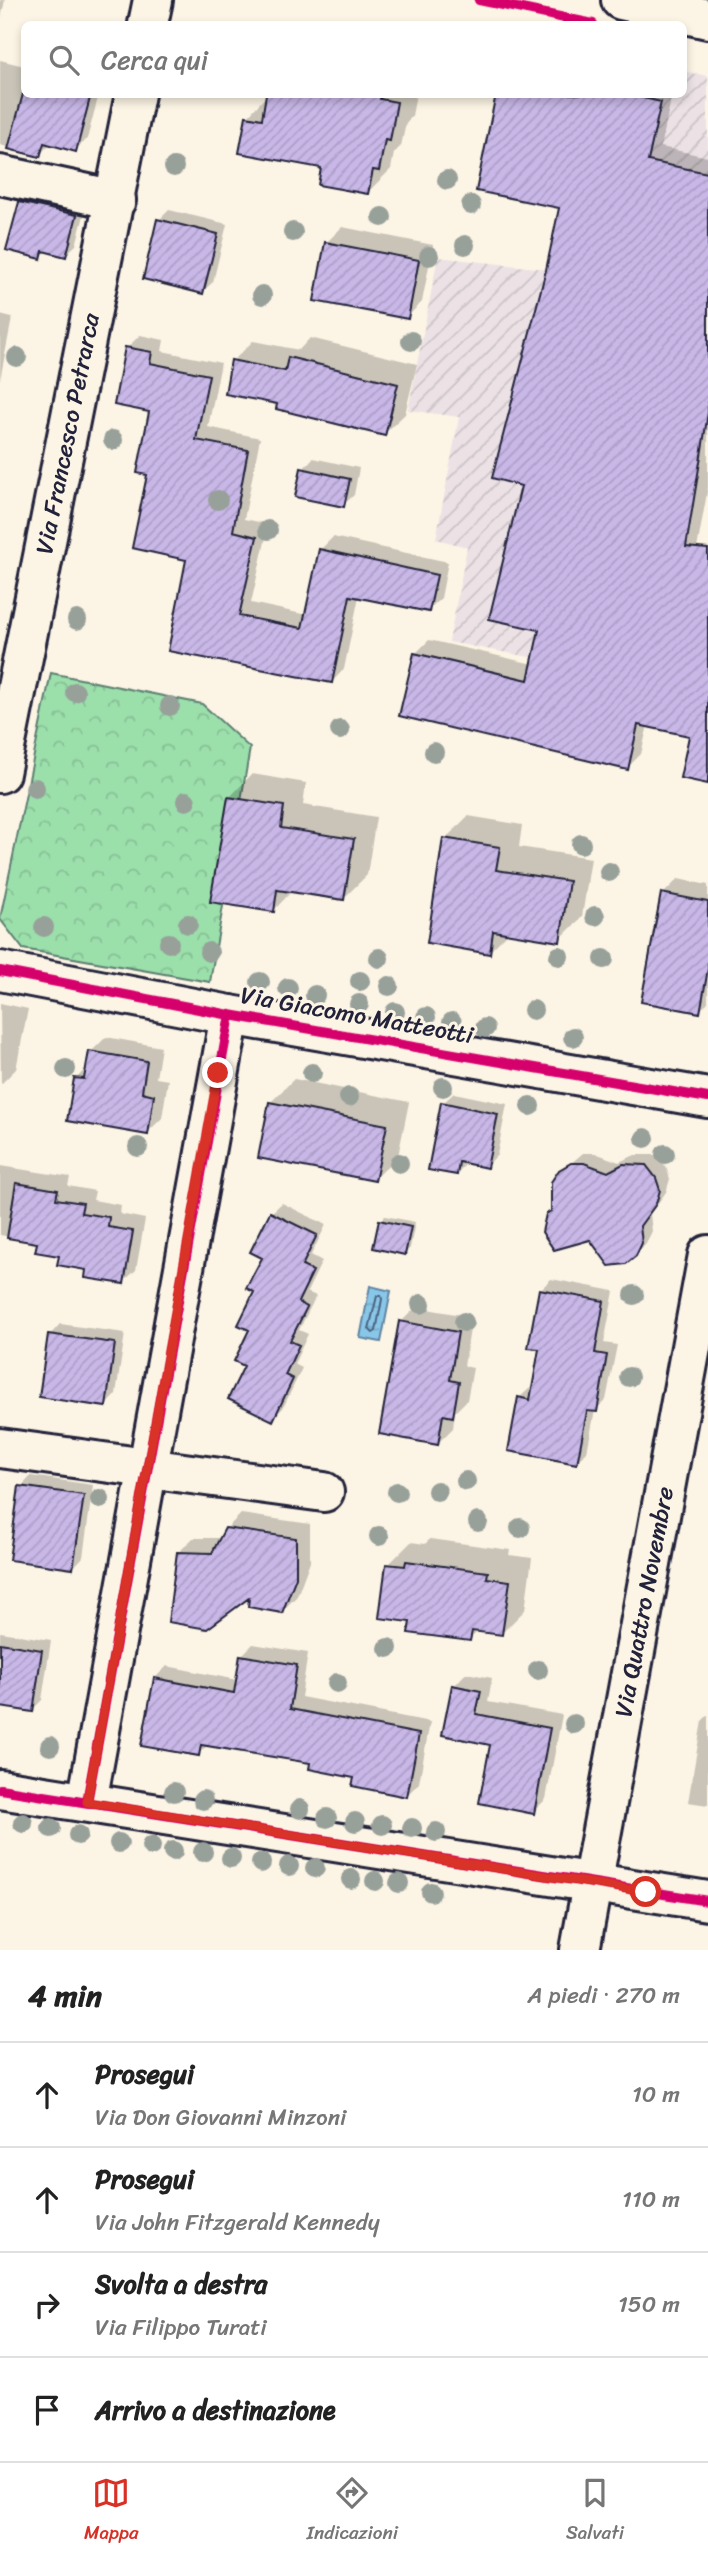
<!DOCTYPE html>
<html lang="it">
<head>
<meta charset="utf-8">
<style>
  body { margin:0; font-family:Sriracha,sans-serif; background:#f2f2f2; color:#222 }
  .stop { position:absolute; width:21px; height:21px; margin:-16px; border:5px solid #d93025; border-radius:50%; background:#fff }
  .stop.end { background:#d93025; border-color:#fff; box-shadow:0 2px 7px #0008 }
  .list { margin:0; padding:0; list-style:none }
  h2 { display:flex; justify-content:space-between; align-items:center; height:91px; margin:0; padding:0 28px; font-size:30px }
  h2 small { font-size:23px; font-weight:400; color:#767676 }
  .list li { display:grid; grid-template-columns:46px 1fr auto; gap:21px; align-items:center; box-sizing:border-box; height:105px; padding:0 28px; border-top:2px solid #e0e0e0 }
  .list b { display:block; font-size:26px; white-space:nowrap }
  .list p { margin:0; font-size:23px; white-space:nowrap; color:#767676 }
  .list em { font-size:23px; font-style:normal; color:#767676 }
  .icon { flex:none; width:38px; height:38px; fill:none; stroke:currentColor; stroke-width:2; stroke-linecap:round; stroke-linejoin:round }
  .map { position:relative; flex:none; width:708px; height:1950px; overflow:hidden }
  .search { position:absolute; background:#fff; box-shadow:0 4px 10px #0003; left:21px; right:21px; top:21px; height:77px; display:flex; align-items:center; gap:18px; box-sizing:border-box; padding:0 24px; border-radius:10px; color:#767676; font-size:26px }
  .sheet { height:511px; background:#fff }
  nav { display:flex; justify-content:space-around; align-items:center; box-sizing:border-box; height:98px; border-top:2px solid #e0e0e0; background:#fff; font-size:19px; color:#767676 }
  nav a { display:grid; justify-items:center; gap:4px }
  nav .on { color:#d93025 }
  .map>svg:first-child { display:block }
</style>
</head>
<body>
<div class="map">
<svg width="708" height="1950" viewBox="0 0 708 1950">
  <defs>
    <pattern id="industrial-furrows" width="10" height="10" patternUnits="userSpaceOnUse" patternTransform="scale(1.75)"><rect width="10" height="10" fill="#ece2e6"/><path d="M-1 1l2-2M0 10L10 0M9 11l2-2" fill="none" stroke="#cac2c6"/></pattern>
    <pattern id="forest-crowns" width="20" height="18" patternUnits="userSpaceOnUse" patternTransform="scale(1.75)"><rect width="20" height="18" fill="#9bdfab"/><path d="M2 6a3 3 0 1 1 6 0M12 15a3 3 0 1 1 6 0" fill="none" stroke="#85bf94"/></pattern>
    <pattern id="water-ripples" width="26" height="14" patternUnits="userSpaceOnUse" patternTransform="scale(1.75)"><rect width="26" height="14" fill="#89c7e9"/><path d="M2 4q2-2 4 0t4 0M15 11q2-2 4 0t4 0" fill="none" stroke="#76abc9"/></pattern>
    <pattern id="building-hatch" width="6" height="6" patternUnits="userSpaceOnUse" patternTransform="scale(1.75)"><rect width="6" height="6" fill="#c8b7e7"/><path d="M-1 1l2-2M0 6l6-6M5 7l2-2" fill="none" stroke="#ac9dc7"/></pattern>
  </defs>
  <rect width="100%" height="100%" fill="#fcf5e5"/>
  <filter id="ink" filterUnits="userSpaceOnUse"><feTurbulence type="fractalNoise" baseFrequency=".0143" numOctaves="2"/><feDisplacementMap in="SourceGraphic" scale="14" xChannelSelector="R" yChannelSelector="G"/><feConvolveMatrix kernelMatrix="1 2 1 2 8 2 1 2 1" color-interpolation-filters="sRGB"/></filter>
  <g filter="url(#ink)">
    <path fill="url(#industrial-furrows)" d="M684,71L708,76V413L663,682L449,642L467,547L436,539L459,417L408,410L438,257L546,269L583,95L684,94Z"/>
    <path fill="url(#forest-crowns)" stroke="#5e8073" stroke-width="2" d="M51,673L202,704L250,748L210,982L23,949L0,919Z"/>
    <path fill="url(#water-ripples)" stroke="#6085a3" stroke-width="2" d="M370,1286L391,1291L381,1342L360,1338Z"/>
    <path fill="#0003" d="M0,0H5L0,23Z
      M0,60L24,66V94H99L87,139L75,150L51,143L39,155L0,145Z
      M268,94H416L412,116L406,123L401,146L394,153L391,169L368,192L323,167L247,117Z
      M498,94H672L661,147L708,157V487L691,582L708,586V782L691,734L648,725L641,754L627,768L415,654L429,640L533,664L541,629L523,485L548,270L561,206Z
      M31,192L87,204L76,245L65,255L47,250L40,257L21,202Z
      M169,210L227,224L213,282L202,292L159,220Z
      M342,227L433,245L422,302L407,317L327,242Z
      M0,315L12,318L0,380Z
      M140,335L164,340L162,351L221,363L208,427L260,438L244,519L269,524L251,603L307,615L320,550L333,537L448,562L441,598L428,610L359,596L344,669L332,682L170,649L189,559L149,474L151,410L127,348Z
      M310,338L417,364L405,414L384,434L279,403L233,361L253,341L299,350Z
      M313,458L359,468L354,495L343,505L303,469Z
      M252,774L306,783L303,805L376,817L367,875L344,898L293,890L274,910L229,798Z
      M468,816L522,825L519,847L591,858L582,917L559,940L509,932L489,952L445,839Z
      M678,879L708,885V1002L699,1011L663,894Z
      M0,1003L28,1009L16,1069L1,1084Z
      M106,1037L161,1047L156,1078L168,1080L162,1118L147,1133L76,1079L88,1066L91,1052Z
      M294,1079L409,1102L398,1156L375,1179L270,1103Z
      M454,1093L507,1104L497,1155L487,1166L467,1163L456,1174L443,1103Z
      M583,1153H595L619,1162L635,1155H657L666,1167L670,1179L666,1192L650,1214L652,1231L646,1244L635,1255L591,1237L553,1209L561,1172Z
      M0,1166L70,1177L68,1186L95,1191L93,1200L121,1205L120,1214L145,1219L136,1270L123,1282L88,1269L39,1242L0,1235Z
      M282,1203L326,1225L311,1255L322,1261L307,1292L316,1296L299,1330L308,1334L294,1364L302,1368L283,1408L272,1419L246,1365L271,1213Z
      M385,1216L415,1222L410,1248L405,1253L380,1221Z
      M551,1279L614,1291L604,1343L617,1345L606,1400L595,1410L587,1452L577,1462L519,1398L530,1388L534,1389L541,1348L540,1290Z
      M416,1307L472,1317L464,1366L473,1368L467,1400L455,1412L453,1428L438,1443L401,1322Z
      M60,1324L125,1333L116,1394L106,1405L50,1335Z
      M31,1476L93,1485L83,1557L73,1568L21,1487Z
      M241,1514L310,1524V1561L297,1596L282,1611L178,1553L193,1538H221L226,1529Z
      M430,1539L510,1550L509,1555L532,1558L525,1610L502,1633L479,1630L470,1639L412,1620L388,1565L411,1542L425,1544Z
      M0,1632L51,1640L42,1700L32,1710L0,1706Z
      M253,1644L308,1653L301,1697L430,1722L419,1783L407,1795L312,1762L208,1745L198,1754L155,1678L167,1666L237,1680L241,1656Z
      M466,1673L492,1678L488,1702L562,1715L546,1799L533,1812L454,1686Z
      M708,1715V1805L688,1802L702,1721Z"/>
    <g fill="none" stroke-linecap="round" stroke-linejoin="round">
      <path stroke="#4b6481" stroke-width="2" d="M377,1296H381L382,1299L376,1331L373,1333L369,1329Z"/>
    </g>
    <path fill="url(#building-hatch)" stroke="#22223b" stroke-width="2" d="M23,94H91L76,152L44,143L40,157L8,149Z
      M266,94H381L380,99L397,102L390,141L385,140L379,171L373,170L368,194L318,185L321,168L239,153L246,116L262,119Z
      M496,94H626L661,102L648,161L708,173V413L686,547L708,549V784L680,778L689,736L638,725L628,770L399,716L414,653L528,680L539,630L489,619L521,486L492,478L546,270L559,208L476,191Z
      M19,202L77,215L66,257L43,251L41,259L6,250Z
      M157,219L218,234L203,294L143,279Z
      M325,242L419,260L408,319L314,301Z
      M125,347L152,352L150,363L209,375L196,440L248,450L233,531L257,537L239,616L302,628L319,549L437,575L429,612L350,596L332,683L168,651L186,560L132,548L147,475L137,473L149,412L114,405Z
      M288,357L398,384L385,436L276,409L277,404L225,394L231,360L285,371Z
      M301,468L350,479L344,507L295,497Z
      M228,797L284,806L281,828L354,839L344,900L277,890L274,912L210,902Z
      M443,838L500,847L496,870L569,881L560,942L493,931L490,954L427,943Z
      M661,893L708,902V969L700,1013L641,1002Z
      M89,1051L147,1061L142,1092L154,1095L148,1135L67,1121L74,1078L84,1079Z
      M269,1102L387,1125L375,1181L258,1158Z
      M441,1102L498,1114L487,1168L459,1162L457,1175L428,1170Z
      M571,1163H584L608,1172L623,1164L646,1165L656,1178L660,1190L656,1204L640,1226L642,1243L636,1256L626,1264L609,1266L590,1240L554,1250L542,1232L546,1214L551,1211V1182L559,1170Z
      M16,1183L58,1190L56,1199L83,1203L81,1213L109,1217L108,1227L133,1231L124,1284L85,1278L86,1270L57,1265L59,1256L35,1252L37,1243L7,1238Z
      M270,1212L317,1235L302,1266L313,1271L298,1302L307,1307L290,1341L299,1345L285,1375L293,1379L273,1421L228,1399L244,1366L234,1361L249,1330L238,1325L254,1292L246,1288L262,1258L250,1252Z
      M379,1220L411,1227L405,1255L373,1248Z
      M539,1289L604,1301L595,1353L607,1355L597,1412L587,1411L577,1464L508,1451L518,1397L530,1400L539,1349L528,1348Z
      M399,1321L458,1332L450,1380L459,1382L453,1417L443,1415L438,1445L379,1434Z
      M48,1334L115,1343L106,1407L39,1397Z
      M19,1486L84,1495L73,1569L9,1560Z
      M225,1528L296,1538V1577L282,1613L248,1607L249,1598L207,1629L168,1622L177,1552L212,1553Z
      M406,1561L488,1572L487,1578L510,1581L502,1635L472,1631L470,1641L408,1633L410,1622L379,1618L386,1564L405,1566Z
      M0,1643L42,1650L33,1712L0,1707Z
      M240,1655L297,1665L290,1709L419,1734L407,1797L352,1786L354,1778L309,1769L310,1763L201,1745L199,1756L141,1746L154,1678L234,1693Z
      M452,1685L481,1691L476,1714L550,1728L534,1814L479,1803L490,1745L442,1735Z"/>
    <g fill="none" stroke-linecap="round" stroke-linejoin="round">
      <g stroke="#22223b" stroke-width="44">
        <g id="minor">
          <path d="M621,0L708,19"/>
          <path d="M148,24L153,0"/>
          <path d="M0,175L116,200"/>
          <path id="s1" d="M0,773L135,94"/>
          <path d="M0,971L230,1015L708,1098"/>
          <path d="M0,1448L324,1492"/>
          <path d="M0,1789L708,1901"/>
          <path d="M87,1802L230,1015"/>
          <path id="s2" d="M580,1950L708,1255"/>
        </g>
      </g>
      <use href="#minor" stroke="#fcf5e5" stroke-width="38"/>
      <g stroke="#fcf5e5" stroke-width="15">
        <path id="cycleway" d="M479,0L593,24
          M0,971L230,1015L708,1098
          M0,1789L708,1901
          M87,1802L230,1015"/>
      </g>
      <use href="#cycleway" stroke="#d6006c" stroke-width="10"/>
    </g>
    <g fill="#98a09a">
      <circle cx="174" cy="167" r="10"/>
      <circle cx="447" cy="180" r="10"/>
      <circle cx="471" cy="205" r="10"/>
      <circle cx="382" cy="217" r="10"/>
      <circle cx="293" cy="232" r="10"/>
      <circle cx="465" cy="245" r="10"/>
      <circle cx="429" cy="256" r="10"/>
      <circle cx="262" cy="295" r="10"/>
      <circle cx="411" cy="341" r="10"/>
      <circle cx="17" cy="357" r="10"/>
      <circle cx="113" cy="440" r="10"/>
      <circle cx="218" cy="500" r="10"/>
      <circle cx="268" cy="530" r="10"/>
      <circle cx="77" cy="620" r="10"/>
      <circle cx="75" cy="692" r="10"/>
      <circle cx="170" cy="706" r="10"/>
      <circle cx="340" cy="730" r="10"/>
      <circle cx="434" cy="752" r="10"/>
      <circle cx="35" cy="788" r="10"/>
      <circle cx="186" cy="801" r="10"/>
      <circle cx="581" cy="844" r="10"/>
      <circle cx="609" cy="872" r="10"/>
      <circle cx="595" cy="916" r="10"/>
      <circle cx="188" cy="924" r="10"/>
      <circle cx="44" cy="927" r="10"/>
      <circle cx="169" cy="943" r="10"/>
      <circle cx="209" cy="952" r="10"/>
      <circle cx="559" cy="956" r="10"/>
      <circle cx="379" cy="958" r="10"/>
      <circle cx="604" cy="959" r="10"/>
      <circle cx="360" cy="981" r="10"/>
      <circle cx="260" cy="982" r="10"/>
      <circle cx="389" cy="986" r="10"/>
      <circle cx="288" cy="988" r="10"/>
      <circle cx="315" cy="995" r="10"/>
      <circle cx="359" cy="1004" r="10"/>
      <circle cx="533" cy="1010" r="10"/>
      <circle cx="395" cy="1012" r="10"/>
      <circle cx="426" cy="1017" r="10"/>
      <circle cx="452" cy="1022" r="10"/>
      <circle cx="485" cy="1028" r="10"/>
      <circle cx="573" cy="1037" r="10"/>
      <circle cx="66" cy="1069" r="10"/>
      <circle cx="312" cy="1073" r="10"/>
      <circle cx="443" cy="1087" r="10"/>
      <circle cx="349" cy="1097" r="10"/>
      <circle cx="530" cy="1106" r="10"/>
      <circle cx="645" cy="1138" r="10"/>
      <circle cx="138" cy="1147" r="10"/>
      <circle cx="665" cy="1154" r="10"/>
      <circle cx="399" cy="1163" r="10"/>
      <circle cx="634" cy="1295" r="10"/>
      <circle cx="421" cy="1304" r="10"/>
      <circle cx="464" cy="1322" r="10"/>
      <circle cx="629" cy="1377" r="10"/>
      <circle cx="466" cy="1481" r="10"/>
      <circle cx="437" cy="1491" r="10"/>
      <circle cx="397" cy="1492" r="10"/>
      <circle cx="100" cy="1499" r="10"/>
      <circle cx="478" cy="1522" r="10"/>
      <circle cx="520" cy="1528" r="10"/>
      <circle cx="379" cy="1536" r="10"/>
      <circle cx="388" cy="1648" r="10"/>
      <circle cx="538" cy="1670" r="10"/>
      <circle cx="337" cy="1683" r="10"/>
      <circle cx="574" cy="1724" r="10"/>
      <circle cx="50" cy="1746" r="10"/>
      <circle cx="174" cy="1792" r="10"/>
      <circle cx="203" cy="1800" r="10"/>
      <circle cx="300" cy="1809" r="10"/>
      <circle cx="327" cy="1818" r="10"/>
      <circle cx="355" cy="1822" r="10"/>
      <circle cx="23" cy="1823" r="10"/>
      <circle cx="382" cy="1825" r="10"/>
      <circle cx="51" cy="1828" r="10"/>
      <circle cx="412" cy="1828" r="10"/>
      <circle cx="436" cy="1832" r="10"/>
      <circle cx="78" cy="1835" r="10"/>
      <circle cx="119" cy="1843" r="10"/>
      <circle cx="151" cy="1846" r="10"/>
      <circle cx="173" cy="1851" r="10"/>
      <circle cx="203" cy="1852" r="10"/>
      <circle cx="231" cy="1858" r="10"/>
      <circle cx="261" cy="1863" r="10"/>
      <circle cx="289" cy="1866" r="10"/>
      <circle cx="315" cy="1868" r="10"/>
      <circle cx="351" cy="1879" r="10"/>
      <circle cx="375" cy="1881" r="10"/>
      <circle cx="399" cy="1883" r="10"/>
      <circle cx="431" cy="1892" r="10"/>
    </g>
  </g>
  <g fill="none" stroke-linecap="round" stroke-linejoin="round" filter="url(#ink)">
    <path stroke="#d93025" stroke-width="9" d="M218,1073L87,1802L646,1892"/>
  </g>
  <g text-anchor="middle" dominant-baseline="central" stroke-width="6" stroke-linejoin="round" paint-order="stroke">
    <g font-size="24" fill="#22223b" stroke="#fcf5e5">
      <text stroke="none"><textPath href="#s1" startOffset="346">Via Francesco Petrarca</textPath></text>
      <text transform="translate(357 1015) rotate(10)">Via Giacomo Matteotti</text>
      <text stroke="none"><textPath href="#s2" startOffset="354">Via Quattro Novembre</textPath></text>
    </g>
  </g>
</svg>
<div class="stop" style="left:646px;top:1892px"></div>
<div class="stop end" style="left:218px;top:1073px"></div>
<div class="search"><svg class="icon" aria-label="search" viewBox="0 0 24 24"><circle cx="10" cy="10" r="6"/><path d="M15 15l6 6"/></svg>Cerca qui</div>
</div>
<section class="sheet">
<h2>4 min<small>A piedi · 270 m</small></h2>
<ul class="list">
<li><svg class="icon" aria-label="ahead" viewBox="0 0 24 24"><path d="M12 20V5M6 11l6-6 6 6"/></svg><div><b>Prosegui</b><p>Via Don Giovanni Minzoni</p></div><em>10 m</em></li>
<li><svg class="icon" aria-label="ahead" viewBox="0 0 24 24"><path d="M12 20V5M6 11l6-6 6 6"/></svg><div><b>Prosegui</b><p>Via John Fitzgerald Kennedy</p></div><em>110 m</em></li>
<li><svg class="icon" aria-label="right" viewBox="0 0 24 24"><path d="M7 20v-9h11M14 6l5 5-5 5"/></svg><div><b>Svolta a destra</b><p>Via Filippo Turati</p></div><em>150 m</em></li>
<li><svg class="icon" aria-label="arrive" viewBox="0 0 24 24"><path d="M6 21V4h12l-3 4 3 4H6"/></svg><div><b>Arrivo a destinazione</b></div></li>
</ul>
</section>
<nav>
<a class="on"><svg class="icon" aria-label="map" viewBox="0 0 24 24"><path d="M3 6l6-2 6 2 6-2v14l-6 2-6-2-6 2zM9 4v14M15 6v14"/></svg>Mappa</a>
<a><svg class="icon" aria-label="directions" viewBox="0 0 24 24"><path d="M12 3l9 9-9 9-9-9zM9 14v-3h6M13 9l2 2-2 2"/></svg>Indicazioni</a>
<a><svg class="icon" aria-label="saved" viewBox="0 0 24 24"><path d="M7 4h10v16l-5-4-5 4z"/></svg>Salvati</a>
</nav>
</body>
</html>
